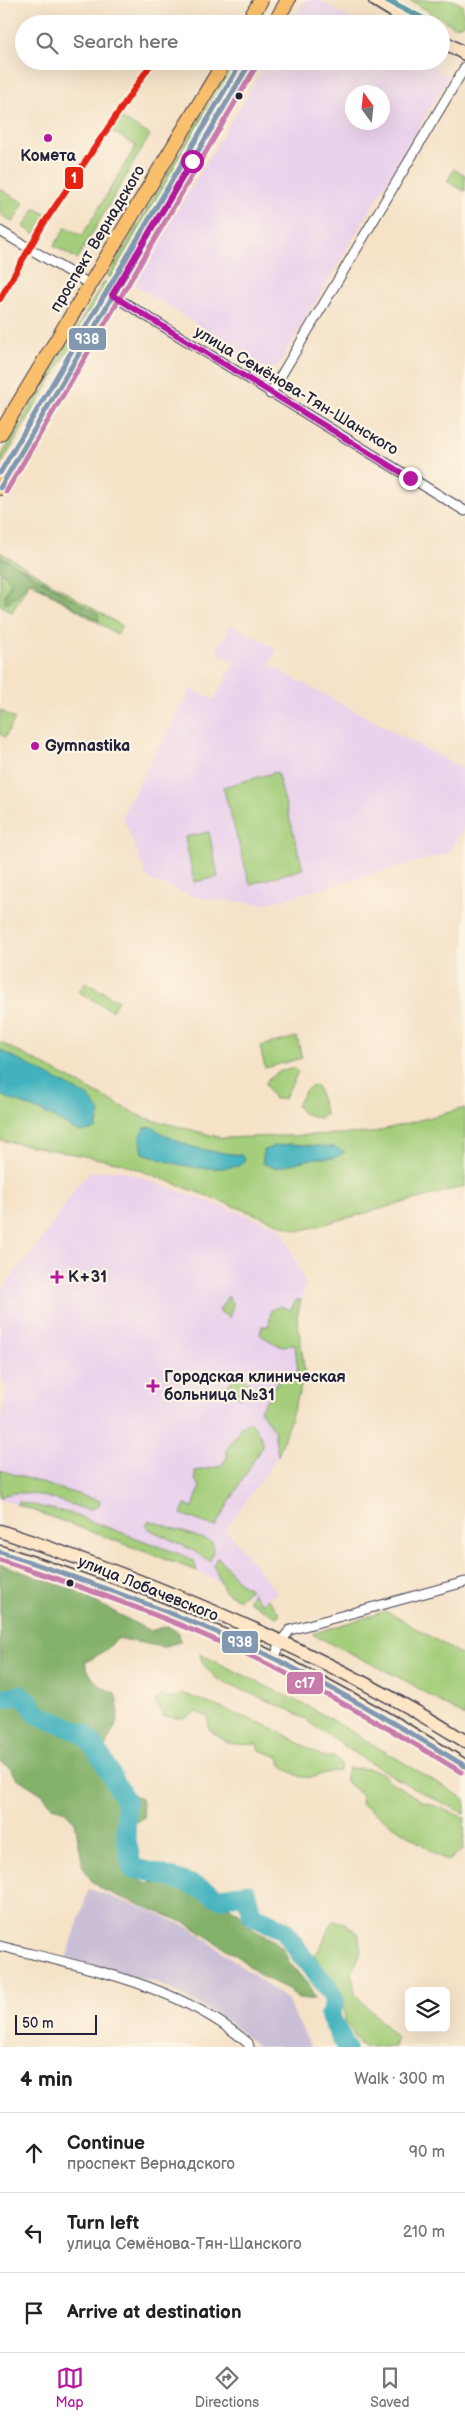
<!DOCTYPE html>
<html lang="en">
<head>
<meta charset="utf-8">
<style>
  body { margin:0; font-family:"Balsamiq Sans",sans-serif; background:#f6f6f6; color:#202124 }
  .controls { position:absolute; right:15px; bottom:15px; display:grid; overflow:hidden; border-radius:8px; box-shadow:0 5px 20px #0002 }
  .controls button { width:45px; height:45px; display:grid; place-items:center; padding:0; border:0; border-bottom:1px solid #e0e0e0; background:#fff; color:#202124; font:25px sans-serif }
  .compass { position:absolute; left:345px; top:85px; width:45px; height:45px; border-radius:50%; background:#fff; box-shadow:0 5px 20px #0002; rotate:345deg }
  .scale { position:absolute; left:15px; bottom:12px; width:82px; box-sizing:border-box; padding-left:5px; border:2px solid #22223b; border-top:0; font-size:14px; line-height:18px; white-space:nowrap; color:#22223b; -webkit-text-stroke:4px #fcf5e5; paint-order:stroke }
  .stop { position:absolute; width:15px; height:15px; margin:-11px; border:4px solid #b5179e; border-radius:50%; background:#fff }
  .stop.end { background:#b5179e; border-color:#fff; box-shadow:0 1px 5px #0008 }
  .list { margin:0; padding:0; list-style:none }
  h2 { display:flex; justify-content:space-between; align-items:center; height:65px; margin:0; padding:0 20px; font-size:21px }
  h2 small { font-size:16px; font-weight:400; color:#757577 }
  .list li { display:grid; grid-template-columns:32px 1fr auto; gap:15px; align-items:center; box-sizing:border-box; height:80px; padding:0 20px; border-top:1px solid #e0e0e0 }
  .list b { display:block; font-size:19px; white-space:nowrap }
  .list p { margin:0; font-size:16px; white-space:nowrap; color:#757577 }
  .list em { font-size:16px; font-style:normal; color:#757577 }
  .icon { flex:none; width:28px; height:28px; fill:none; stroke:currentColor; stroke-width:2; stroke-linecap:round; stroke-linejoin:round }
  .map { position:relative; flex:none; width:465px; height:2047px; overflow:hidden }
  .search { position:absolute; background:#fff; box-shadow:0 5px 20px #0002; left:15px; right:15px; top:15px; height:55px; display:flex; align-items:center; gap:12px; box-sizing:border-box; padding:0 18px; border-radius:28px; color:#757577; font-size:19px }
  .sheet { height:305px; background:#fff }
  nav { display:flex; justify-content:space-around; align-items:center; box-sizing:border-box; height:70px; border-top:1px solid #e0e0e0; background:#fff; font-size:14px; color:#757577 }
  nav a { display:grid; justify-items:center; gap:2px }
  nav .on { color:#b5179e }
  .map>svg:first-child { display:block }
</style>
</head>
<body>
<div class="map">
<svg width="465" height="2047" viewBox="0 0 465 2047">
  <rect width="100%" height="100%" fill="#fcf5e5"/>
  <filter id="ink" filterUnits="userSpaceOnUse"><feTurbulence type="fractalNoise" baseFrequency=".02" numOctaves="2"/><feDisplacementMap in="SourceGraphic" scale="10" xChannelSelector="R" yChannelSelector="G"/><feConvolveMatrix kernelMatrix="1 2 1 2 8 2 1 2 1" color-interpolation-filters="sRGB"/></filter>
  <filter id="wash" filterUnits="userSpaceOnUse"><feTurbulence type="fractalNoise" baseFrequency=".0096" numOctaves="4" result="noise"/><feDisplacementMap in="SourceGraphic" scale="20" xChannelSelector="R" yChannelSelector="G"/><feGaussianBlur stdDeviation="1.12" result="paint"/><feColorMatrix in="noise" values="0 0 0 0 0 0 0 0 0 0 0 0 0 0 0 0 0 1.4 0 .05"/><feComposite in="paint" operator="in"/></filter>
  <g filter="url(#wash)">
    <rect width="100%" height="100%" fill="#f5e2c7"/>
    <path fill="#ead1ec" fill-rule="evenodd" d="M305,0H319L359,24H291Z
      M268,61H423L449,76L277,367L267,369L136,286L138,275ZM382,92V122H352V92Z
      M231,624L277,649L269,665L465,770V825L449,853L265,904L198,898L148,879L122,815L191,688L214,700L235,662L216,652Z
      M120,1170L281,1228L306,1284L297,1316L305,1375L278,1456L226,1529L277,1593L261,1603L197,1571L0,1499V1414L3,1411L7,1392L0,1373V1292L42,1239L76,1187L89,1173Z"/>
    <path fill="#cabfd6" d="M89,1889L147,1909L192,1929L287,2000L311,2047H258L227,2020L158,1983L66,1959Z"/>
    <path fill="#a4ce7b" stroke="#63785b" d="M410,0H453L462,5L465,23L455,27Z
      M234,61H239L111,278L108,276Z
      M116,115L150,135L77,259L54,246L66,227L82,236L136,146L107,128Z
      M454,169L465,175V191L447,182Z
      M0,189L24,203L13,222L0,214Z
      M35,208L47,215L35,234L24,227Z
      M104,282L108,284L0,466V458Z
      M0,552L122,626L117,634L30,582L12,612L0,605V573L2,572L11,582L5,595L15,598L29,581H35L39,586L99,621C91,608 80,606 68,597C57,589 46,580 31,576V573C21,568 9,562 0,556Z
      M0,710L15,719L5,737L0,734Z
      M277,772L303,869L250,884L223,787Z
      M209,832L218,877L194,882L185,837Z
      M85,982L118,1000L112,1011L79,992Z
      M297,1037L302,1058L265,1068L260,1046Z
      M0,1042L142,1117L222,1138L371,1133L465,1108V1186L299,1231L121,1163L0,1140Z
      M290,1068H294L298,1072L284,1099H274L265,1083L276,1073Z
      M314,1085L317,1086L326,1115L319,1118L303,1113L297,1106L304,1092Z
      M228,1296L233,1304L229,1318L219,1311Z
      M296,1300H301L297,1316L305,1375L278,1456L274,1430L260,1410L283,1374L298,1372L295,1345L280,1346L260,1335L262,1326H269L271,1310L281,1306L291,1310Z
      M236,1373L251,1384L241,1398L226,1389Z
      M249,1421C257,1429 262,1435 262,1446L215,1527L181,1514L185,1505L193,1507L200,1487L195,1480V1471L221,1466L228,1456L226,1451L241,1427Z
      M0,1470L100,1501L99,1505L89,1510C66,1504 19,1483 0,1498Z
      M19,1502L69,1513L185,1556L194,1561L197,1571L16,1504Z
      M149,1520L212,1542L213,1551L210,1561L192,1550L149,1529L146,1526Z
      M218,1557L242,1585L247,1586L250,1590L239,1599L225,1592L213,1565Z
      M253,1593L261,1603L268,1599L280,1614L277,1617L248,1601Z
      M386,1611L465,1657V1717L408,1682L312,1634Z
      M200,1654L315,1710L465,1799V1814L419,1791L370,1763L292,1711L218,1680L203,1664Z
      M182,1693L275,1729L323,1757H336L341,1766L339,1771C325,1770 312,1782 299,1776C293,1774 287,1769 281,1765L279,1757L259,1750L257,1744C231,1745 230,1746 209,1729L208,1717L196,1712L183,1719L163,1716L155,1701L162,1695L167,1698H178Z
      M348,1768L370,1769L382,1773L388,1780L420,1800L465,1818L463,1850L447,1861L361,1804L362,1796L345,1781Z
      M334,1921L345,1923L358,1933L361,1951L352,1973L355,1994L397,2038L394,2047H362L345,2021L344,2001L314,1954C324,1947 324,1933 334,1921Z"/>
    <path fill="#83b16b" stroke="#526a53" d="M0,556L98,614L99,621L39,586L35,581H29L15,598L5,604V595L11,582L4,573H0Z
      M0,1564L73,1590L150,1631L167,1626L179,1633L180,1642L162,1647L117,1638L107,1649L85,1663C91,1679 98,1687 115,1693C126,1725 105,1736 99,1763L113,1790L130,1793L141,1799L144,1817L117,1837L134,1877L147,1884L161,1883L228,1906L239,1913L247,1925L273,1940L283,1949L289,1962L309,1986L315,1999H299L288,1989L261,1976L237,1956L186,1923L103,1890L91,1880L83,1867L75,1822L64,1811L51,1805L42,1794L17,1778L8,1766L0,1761Z"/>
    <path fill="#43b3be" stroke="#326a7c" d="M0,1050L89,1097L100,1112L96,1129L79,1132L45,1113L0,1095Z
      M152,1127C184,1148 204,1151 241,1155L245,1160L239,1166C200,1172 179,1166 143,1153L140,1136L144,1128Z
      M290,1144L334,1147L345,1152L334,1158H315L275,1168L263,1163V1151L274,1146Z"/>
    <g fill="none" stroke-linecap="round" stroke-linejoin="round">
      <path stroke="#43b3be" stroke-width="20" d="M0,1699L20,1695L30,1702L36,1714L85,1734L103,1760L126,1802V1837L132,1868C164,1874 192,1882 219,1898L246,1893L252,1915L284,1930L302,1956L326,1985L335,2001L330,2016L346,2047"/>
    </g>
  </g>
  <g filter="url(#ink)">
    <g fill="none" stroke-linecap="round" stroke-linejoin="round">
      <g stroke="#423f50" stroke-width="11">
        <path id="street" d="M0,231L91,285
          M112,295L465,511
          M270,394L465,67
          M274,1659L282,1640L290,1630L465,1582
          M0,1946C85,1968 179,1984 248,2043L249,2047"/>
      </g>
      <g stroke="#423f50" stroke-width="15">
        <path id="secondary" d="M375,0L414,24
          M441,40L465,54
          M0,1531C162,1585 320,1651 465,1741
          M0,1552C99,1584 200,1621 293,1668C352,1698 409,1731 465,1766"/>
      </g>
      <g stroke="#423f50" stroke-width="16">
        <path id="primary" d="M247,24L261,0
          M274,24L288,0
          M0,434L225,61
          M0,488L112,295L251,61"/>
      </g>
      <use href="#street" stroke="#fff" stroke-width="9"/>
      <use href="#secondary" stroke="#fde5c5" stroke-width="12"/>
      <use href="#primary" stroke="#f9bf6d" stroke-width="14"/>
      <g stroke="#fcf5e5" stroke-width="9">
        <path id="bus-1" d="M0,488L251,61
          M0,1552C88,1581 175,1612 259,1651C330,1685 398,1725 465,1766"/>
      </g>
      <g stroke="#fcf5e5" stroke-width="9">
        <path id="bus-2" d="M6,492L257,65
          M0,1560C87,1588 173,1619 255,1658C326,1692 394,1731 461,1772"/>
      </g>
      <g stroke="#fcf5e5" stroke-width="9">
        <path id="bus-3" d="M0,473L242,61"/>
      </g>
      <use href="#bus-1" stroke="#8298b1" stroke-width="5"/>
      <use href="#bus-2" stroke="#c87cac" stroke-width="5"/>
      <use href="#bus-3" stroke="#8298b1" stroke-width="5"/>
      <g stroke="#fcf5e5" stroke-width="10">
        <path id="metro-1" d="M0,299L44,223L153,61"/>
      </g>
      <g stroke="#fcf5e5" stroke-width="10">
        <path id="metro-2" d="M387,0L433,24"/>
      </g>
      <use href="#metro-1" stroke="#e42313" stroke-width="6"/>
      <use href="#metro-2" stroke="#629ea6" stroke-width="6"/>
    </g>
  </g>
  <g fill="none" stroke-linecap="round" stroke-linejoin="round" filter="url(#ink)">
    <path stroke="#b5179e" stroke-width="6" d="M192,161L112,295L410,478"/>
  </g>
  <g fill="#22223b" stroke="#fcf5e5" stroke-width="2">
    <circle cx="239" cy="96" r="4.5"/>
    <circle cx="70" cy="1583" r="4.5"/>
  </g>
  <g fill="#b5179e" stroke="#fcf5e5" stroke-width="2">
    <circle cx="48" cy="138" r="5"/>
    <circle cx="35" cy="746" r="5"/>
    <path d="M54.5 1269.5h5v5h5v5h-5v5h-5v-5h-5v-5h5z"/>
    <path d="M150.5 1378.5h5v5h5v5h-5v5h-5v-5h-5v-5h5z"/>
  </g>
  <g text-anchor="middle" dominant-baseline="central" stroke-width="4.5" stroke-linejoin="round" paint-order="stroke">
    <g font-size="16" font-weight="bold" fill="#22223b" stroke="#fcf5e5" text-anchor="start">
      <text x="48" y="156" text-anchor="middle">Комета</text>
      <text x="45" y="746">Gymnastika</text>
      <text x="68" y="1277">К+31</text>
      <text x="164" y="1377">Городская клиническая<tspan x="164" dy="18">больница №31</tspan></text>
    </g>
    <g font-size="16" fill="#22223b" stroke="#fcf5e5">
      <text transform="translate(98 239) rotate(-59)">проспект Вернадского</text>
      <text transform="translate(296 391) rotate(31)">улица Семёнова-Тян-Шанского</text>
      <text transform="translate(148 1589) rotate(22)">улица Лобачевского</text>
    </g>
  </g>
  <g stroke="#fcf5e5" stroke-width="2">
    <rect x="64" y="166" width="20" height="24" rx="5" fill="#e42313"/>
    <rect x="68" y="327" width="39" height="24" rx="5" fill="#8298b1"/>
    <rect x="221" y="1630" width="38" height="24" rx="5" fill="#8298b1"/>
    <rect x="286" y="1671" width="38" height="24" rx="5" fill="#c87cac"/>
  </g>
  <g font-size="14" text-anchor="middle" font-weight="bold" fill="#fff">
    <text x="74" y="183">1</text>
    <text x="87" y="344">938</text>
    <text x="240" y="1647">938</text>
    <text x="305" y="1688">с17</text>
  </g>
</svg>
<div class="controls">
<button><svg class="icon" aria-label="layers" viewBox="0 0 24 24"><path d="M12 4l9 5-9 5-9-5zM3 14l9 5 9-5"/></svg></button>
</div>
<svg class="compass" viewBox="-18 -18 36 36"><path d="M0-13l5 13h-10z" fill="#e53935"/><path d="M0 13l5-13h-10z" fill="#757577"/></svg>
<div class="scale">50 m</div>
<div class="stop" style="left:192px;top:161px"></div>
<div class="stop end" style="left:410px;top:478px"></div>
<div class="search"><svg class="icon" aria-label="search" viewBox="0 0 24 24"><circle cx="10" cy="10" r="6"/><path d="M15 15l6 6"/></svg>Search here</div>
</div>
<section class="sheet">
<h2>4 min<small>Walk · 300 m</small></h2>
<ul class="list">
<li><svg class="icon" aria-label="ahead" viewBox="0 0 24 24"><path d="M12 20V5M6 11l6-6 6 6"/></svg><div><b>Continue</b><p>проспект Вернадского</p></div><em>90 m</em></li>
<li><svg class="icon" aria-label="left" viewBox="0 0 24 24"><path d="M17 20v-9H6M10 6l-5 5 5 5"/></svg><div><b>Turn left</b><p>улица Семёнова-Тян-Шанского</p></div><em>210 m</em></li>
<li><svg class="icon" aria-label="arrive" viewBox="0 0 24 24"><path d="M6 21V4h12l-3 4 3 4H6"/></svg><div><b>Arrive at destination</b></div></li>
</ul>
</section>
<nav>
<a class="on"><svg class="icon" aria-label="map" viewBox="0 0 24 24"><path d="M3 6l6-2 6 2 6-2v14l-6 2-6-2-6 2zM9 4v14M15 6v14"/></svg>Map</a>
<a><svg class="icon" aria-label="directions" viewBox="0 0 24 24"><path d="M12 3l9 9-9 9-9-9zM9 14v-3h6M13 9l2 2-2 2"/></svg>Directions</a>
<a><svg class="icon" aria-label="saved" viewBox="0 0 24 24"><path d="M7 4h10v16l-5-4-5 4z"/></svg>Saved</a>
</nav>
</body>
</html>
